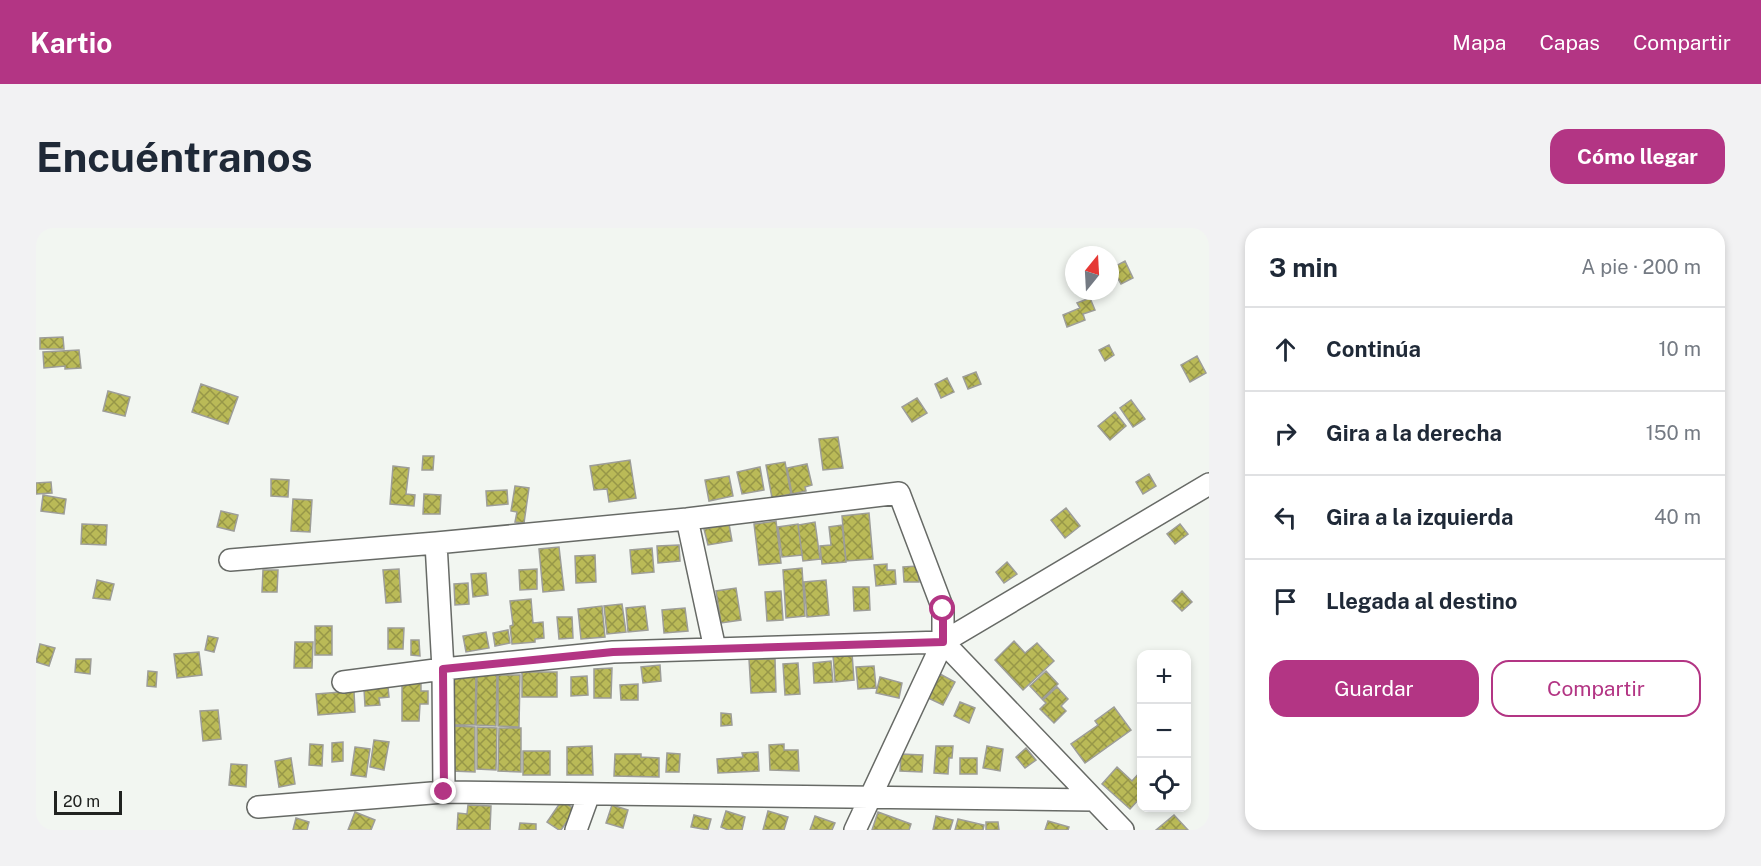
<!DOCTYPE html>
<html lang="es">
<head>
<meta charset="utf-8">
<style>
  body { margin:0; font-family:"Public Sans",sans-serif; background:#f2f2f3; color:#1f2937 }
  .controls { position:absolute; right:18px; bottom:18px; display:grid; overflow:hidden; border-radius:12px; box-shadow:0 3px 9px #0003 }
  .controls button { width:54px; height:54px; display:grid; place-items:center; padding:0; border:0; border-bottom:2px solid #e0e1e3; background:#fff; color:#1f2937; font:30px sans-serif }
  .compass { position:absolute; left:1029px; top:18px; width:54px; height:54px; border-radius:50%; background:#fff; box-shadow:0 3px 9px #0003; rotate:18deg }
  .scale { position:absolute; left:18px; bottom:15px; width:68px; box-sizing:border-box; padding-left:6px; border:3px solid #212321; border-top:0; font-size:16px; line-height:21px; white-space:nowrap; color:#212321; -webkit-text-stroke:4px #f2f6f1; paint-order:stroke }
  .stop { position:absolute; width:18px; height:18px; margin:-14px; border:4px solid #b33584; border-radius:50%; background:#fff }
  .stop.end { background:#b33584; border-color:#fff; box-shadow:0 2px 6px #0008 }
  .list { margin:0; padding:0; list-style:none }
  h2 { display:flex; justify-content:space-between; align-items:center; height:78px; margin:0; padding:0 24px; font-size:26px }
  h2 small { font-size:20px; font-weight:400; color:#747a83 }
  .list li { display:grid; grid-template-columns:39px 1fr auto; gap:18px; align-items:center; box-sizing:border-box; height:84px; padding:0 24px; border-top:2px solid #e0e1e3 }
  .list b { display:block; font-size:22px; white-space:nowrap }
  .list em { font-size:20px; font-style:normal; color:#747a83 }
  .actions { display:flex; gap:12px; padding:18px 24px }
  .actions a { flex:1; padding:14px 0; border:2px solid #b33584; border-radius:18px; text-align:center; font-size:21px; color:#b33584 }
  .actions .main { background:#b33584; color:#fff }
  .icon { flex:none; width:33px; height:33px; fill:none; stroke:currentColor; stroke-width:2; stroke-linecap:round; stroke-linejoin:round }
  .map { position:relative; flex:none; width:1173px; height:602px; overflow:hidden; border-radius:18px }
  header { display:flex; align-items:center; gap:36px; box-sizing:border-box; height:84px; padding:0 30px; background:#b33584; color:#fff }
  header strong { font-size:28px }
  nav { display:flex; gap:33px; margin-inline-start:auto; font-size:21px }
  .intro { display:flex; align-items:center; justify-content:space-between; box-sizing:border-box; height:144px; padding:0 36px }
  h1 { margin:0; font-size:42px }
  .button { padding:15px 27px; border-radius:18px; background:#b33584; color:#fff; font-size:21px; font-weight:700 }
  main { display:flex; gap:36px; padding:0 36px }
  aside { flex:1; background:#fff; border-radius:18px; box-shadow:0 3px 9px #0003 }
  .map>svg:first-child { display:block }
</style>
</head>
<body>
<header>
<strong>Kartio</strong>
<nav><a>Mapa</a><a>Capas</a><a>Compartir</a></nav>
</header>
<div class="intro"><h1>Encuéntranos</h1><a class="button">Cómo llegar</a></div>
<main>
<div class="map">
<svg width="1173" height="602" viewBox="0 0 1173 602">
  <defs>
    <pattern id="building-cross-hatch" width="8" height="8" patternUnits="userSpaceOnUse" patternTransform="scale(1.5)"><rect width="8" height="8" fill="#baba57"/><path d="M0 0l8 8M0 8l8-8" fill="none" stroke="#979748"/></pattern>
  </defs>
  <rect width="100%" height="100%" fill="#f2f6f1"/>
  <path fill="url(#building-cross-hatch)" stroke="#9d9d98" stroke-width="1.5" d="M1089,33L1097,50L1085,56L1076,40Z
    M1054,70L1059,82L1047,86L1049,92L1031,99L1027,87L1044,80L1041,75Z
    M27,109L28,121H4V110Z
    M1073,117L1078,127L1069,133L1063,122Z
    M43,122L45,140L29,141V138L8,140L7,124Z
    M1161,128L1170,145L1154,154L1145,137Z
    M940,144L945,156L932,161L927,149Z
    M911,150L918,164L905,170L899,156Z
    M165,156L202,169L192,196L156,184Z
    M72,163L94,169L89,188L67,183Z
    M881,170L891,185L876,194L866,179Z
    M1095,172L1109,191L1097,199L1084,180Z
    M1079,184L1090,198L1074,212L1062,198Z
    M802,209L807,240L787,242L783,211Z
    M387,228H398L397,242H386Z
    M594,232L600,270L573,274L571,261L558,262L554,238Z
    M749,234L755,266L736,270L730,237Z
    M771,236L776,257L769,259L770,263L756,266L751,240Z
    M357,238L373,240L370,266L379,267L378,278L354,276Z
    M724,239L728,262L706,266L701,244Z
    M1113,246L1120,258L1107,266L1100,254Z
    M693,248L697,268L673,273L669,252Z
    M235,251L253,252L252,269L235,268Z
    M15,254L16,265L0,266V255Z
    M479,258L493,260L488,295L479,294L481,284L475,283Z
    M471,262L472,276L451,278L450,263Z
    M388,266L405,267L404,286H387Z
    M7,267L30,271L28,286L5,283Z
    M257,271L276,272L274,304L255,303Z
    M1030,280L1044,298L1029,310L1015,292Z
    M185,283L202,287L198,303L181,299Z
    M833,285L837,331L810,333L806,288Z
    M740,293L745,335L723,337L718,296Z
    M779,294L784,331L767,333L762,297Z
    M46,296L71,297L70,317L45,316Z
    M693,296L696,313L672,317L668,301Z
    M762,296L766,327L746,329L742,299Z
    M1144,296L1152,306L1139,316L1131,306Z
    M806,297L810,334L786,336L784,318L795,317L793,299Z
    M643,317L644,333L622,335L621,318Z
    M523,319L528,362L507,364L503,321Z
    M616,320L618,344L596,346L594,322Z
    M559,327L560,354L540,355L539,328Z
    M971,334L981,346L968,355L960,344Z
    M851,336V342H859L860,356L840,358L838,337Z
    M882,338L883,354H868L867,339Z
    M766,340L769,388L750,390L747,342Z
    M363,341L365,374L350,375L347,342Z
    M501,341V361L484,362L483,342Z
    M227,342H242L241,364H226Z
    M450,345L452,367L437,369L435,346Z
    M61,352L78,356L74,372L57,370Z
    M790,352L793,387L771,389L768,354Z
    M432,355L433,376L419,377L418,356Z
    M817,359H833L834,382L818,383Z
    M700,360L705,392L685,395L680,363Z
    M745,363L747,392L731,393L729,364Z
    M1146,363L1156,374L1146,383L1136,373Z
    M495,371L497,395L507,394L508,410L499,411V414L476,416L474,398L477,397L474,373Z
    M586,376L590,404L571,406L568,378Z
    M566,378L569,409L545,411L542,381Z
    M609,378L612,402L592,404L590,380Z
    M649,380L652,403L628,405L626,382Z
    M521,389H536L537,410L523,411Z
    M279,398H296V427H279Z
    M352,400H368L367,421H352Z
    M472,402L474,415L459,418L457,405Z
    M450,404L453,420L430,424L427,408Z
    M172,408L182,410L178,424L169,422Z
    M375,412H383L384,428L375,427Z
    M978,413L989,425L1001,415L1018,433L987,462L959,432Z
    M259,414H277L276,440H258Z
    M4,416L19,420L13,438L0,434Z
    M163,424L166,447L141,450L138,426Z
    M816,425L818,452L799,454L797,427Z
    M40,431H55L54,446L39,444Z
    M713,431H739L740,464L715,465Z
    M795,433L797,454L778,455L777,435Z
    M762,435L764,466L749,467L747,436Z
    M624,437L625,453L607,455L605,439Z
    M838,438L840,460L822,461L820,439Z
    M576,440L575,470H558V441Z
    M112,443L121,444L120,459L111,458Z
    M1010,443L1022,456L1006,471L994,458Z
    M486,444H521V469H486Z
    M904,446L919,454L907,477L892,470Z
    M418,447H440L439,497H417Z
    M441,447H461L460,498L440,497Z
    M462,447H484L483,499L462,498Z
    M551,448L552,467L535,468V449Z
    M844,449L866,455L863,470L840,465Z
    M366,454L385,455V463H392V476H384L383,493H366Z
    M602,456V472H585L584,457Z
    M352,459L353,469L343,470L344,477L329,478L328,461Z
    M1021,459L1032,471L1025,478L1030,483L1018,495L1004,481L1010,475L1007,472Z
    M318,463L319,484L282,487L280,466Z
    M924,474L939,480L933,495L918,488Z
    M1078,479L1095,502L1049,535L1035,516L1062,497L1059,493Z
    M182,482L185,511L167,513L164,483Z
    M685,485L695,486L696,497L685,498Z
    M417,498L439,499V544L416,543Z
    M441,499L461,500L460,542L441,541Z
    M463,500H485V544L462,543Z
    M338,512L353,514L348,542L334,539Z
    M307,514V533L296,534V515Z
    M274,516L287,517L286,538L273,537Z
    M748,516V522H762L763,543L734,542L733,517Z
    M556,518L557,547H531V519Z
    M900,518H917L916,530H913L912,546L898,545Z
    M951,518L967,521L964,543L947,540Z
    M319,519L334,521L330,549L315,547Z
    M990,520L1000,532L989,540L980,529Z
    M487,523H514V547H487Z
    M722,524L723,543L682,545L681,531L707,529L706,525Z
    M631,525L644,526L643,544H630Z
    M579,526H605V529L623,530V549L578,548Z
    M865,526L887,527L886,544L864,543Z
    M255,530L259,556L243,559L239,533Z
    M924,530H941V546H924Z
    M195,536L211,537L210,559L193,557Z
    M1081,539L1096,553L1104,544L1106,546V568L1094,581L1066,556Z
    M526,572L539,582L525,602H523L511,594Z
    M432,577L455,578L454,602H421L422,585L431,586Z
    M576,577L592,582L587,600L570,595Z
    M690,583L709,589L706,602H692L685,599Z
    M732,583L752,589L748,602H727Z
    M319,584L339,592L335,602H312Z
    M842,584L875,596L873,602H836Z
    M658,587L675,591L672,602L655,599Z
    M1138,587L1152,602H1120Z
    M779,588L799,595L796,602H774Z
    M900,588L917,592L914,602H897Z
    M260,590L273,594L271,602H257Z
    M922,591L948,597L947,602H919Z
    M1012,593L1033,599L1032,602H1009Z
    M950,594H962L963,602H950Z
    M484,595L500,596V602H483Z"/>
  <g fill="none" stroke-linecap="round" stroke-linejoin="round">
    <g stroke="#676a66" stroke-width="24">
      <path id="street" d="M651,291L679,421
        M400,315L407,441L408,564
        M194,332L400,315L651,291L863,265L907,381V414
        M307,454L407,441L577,424L907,414L1173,256
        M222,579L408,564L1058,572
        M540,602L553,566
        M819,602L907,414L1087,602"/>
    </g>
    <use href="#street" stroke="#fff" stroke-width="21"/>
  </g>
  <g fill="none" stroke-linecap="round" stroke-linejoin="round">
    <path stroke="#b33584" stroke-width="8" d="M408,564L407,441L577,424L907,414V381"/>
  </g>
</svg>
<div class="controls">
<button>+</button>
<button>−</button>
<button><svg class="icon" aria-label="locate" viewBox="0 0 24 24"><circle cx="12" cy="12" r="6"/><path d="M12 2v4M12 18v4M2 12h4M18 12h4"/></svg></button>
</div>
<svg class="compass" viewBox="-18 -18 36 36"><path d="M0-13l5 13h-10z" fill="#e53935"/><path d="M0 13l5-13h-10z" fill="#747a83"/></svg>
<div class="scale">20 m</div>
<div class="stop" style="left:907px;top:381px"></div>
<div class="stop end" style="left:408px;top:564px"></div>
</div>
<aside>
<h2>3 min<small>A pie · 200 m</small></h2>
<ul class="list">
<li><svg class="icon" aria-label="ahead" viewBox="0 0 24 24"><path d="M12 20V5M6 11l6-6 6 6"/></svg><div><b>Continúa</b></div><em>10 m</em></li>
<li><svg class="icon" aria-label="right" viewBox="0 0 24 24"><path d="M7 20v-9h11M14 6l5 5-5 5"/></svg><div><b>Gira a la derecha</b></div><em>150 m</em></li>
<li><svg class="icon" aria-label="left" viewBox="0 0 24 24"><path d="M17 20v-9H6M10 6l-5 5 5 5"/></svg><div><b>Gira a la izquierda</b></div><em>40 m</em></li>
<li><svg class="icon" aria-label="arrive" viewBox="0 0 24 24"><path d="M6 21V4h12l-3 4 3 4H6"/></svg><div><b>Llegada al destino</b></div></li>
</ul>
<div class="actions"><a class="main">Guardar</a><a>Compartir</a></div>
</aside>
</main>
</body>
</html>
